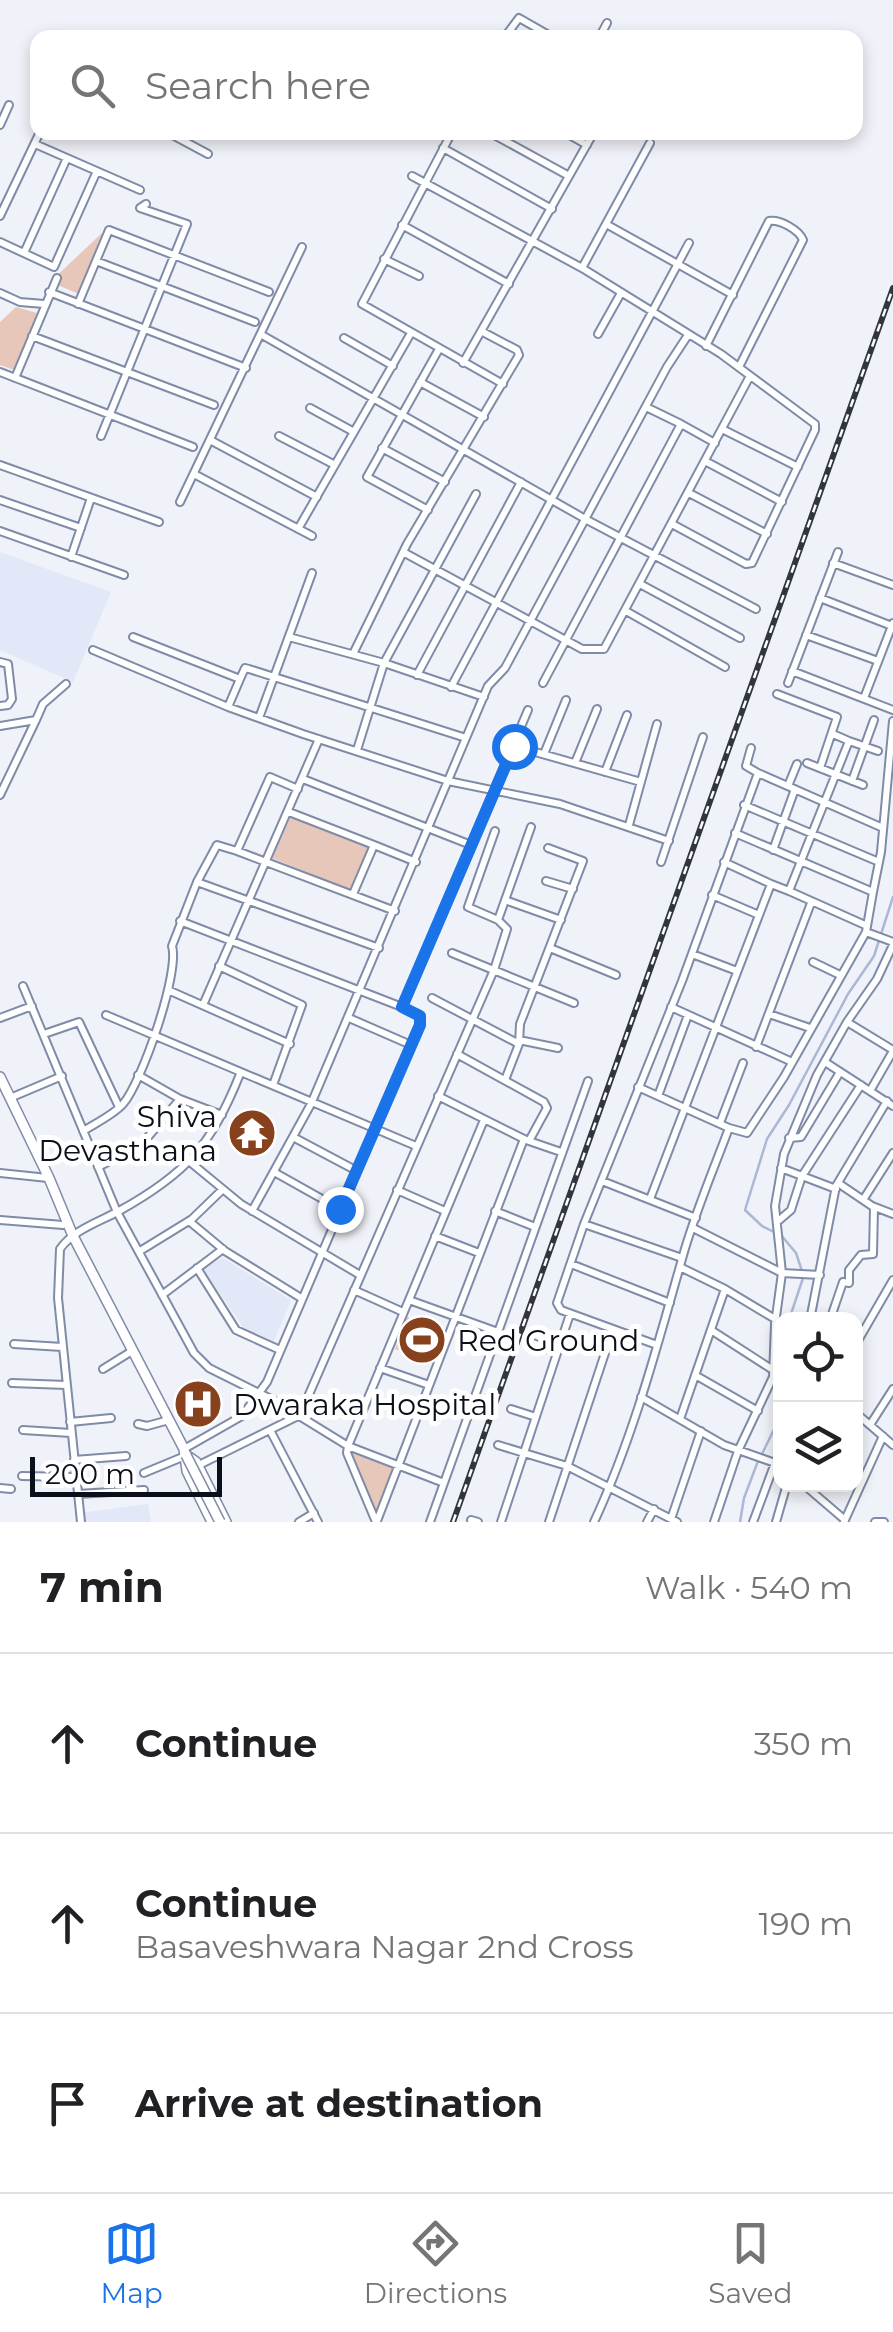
<!DOCTYPE html>
<html lang="en">
<head>
<meta charset="utf-8">
<style>
  body { margin:0; font-family:Montserrat,sans-serif; background:#f6f6f6; color:#202124 }
  .controls { position:absolute; right:30px; bottom:30px; display:grid; overflow:hidden; border-radius:20px; box-shadow:0 5px 15px #0003 }
  .controls button { width:90px; height:90px; display:grid; place-items:center; padding:0; border:0; border-bottom:2px solid #e0e0e0; background:#fff; color:#202124; font:50px sans-serif }
  .scale { position:absolute; left:30px; bottom:25px; width:192px; box-sizing:border-box; padding-left:10px; border:5px solid #0b0f19; border-top:0; font-size:28px; line-height:35px; white-space:nowrap; color:#0b0f19; -webkit-text-stroke:8px #fff; paint-order:stroke }
  .stop { position:absolute; width:30px; height:30px; margin:-22px; border:8px solid #1a73e8; border-radius:50%; background:#fff }
  .stop.end { background:#1a73e8; border-color:#fff; box-shadow:0 2px 10px #0008 }
  .list { margin:0; padding:0; list-style:none }
  h2 { display:flex; justify-content:space-between; align-items:center; height:130px; margin:0; padding:0 40px; font-size:42px }
  h2 small { font-size:32px; font-weight:400; color:#757577 }
  .list li { display:grid; grid-template-columns:65px 1fr auto; gap:30px; align-items:center; box-sizing:border-box; height:180px; padding:0 40px; border-top:2px solid #e0e0e0 }
  .list b { display:block; font-size:38px; white-space:nowrap }
  .list p { margin:0; font-size:32px; white-space:nowrap; color:#757577 }
  .list em { font-size:32px; font-style:normal; color:#757577 }
  .icon { flex:none; width:55px; height:55px; fill:none; stroke:currentColor; stroke-width:2; stroke-linecap:round; stroke-linejoin:round }
  .map { position:relative; flex:none; width:893px; height:1522px; overflow:hidden }
  .search { position:absolute; background:#fff; box-shadow:0 5px 15px #0003; left:30px; right:30px; top:30px; height:110px; display:flex; align-items:center; gap:25px; box-sizing:border-box; padding:0 35px; border-radius:20px; color:#757577; font-size:38px }
  .sheet { height:670px; background:#fff }
  nav { display:flex; justify-content:space-around; align-items:center; box-sizing:border-box; height:140px; border-top:2px solid #e0e0e0; background:#fff; font-size:28px; color:#757577 }
  nav a { display:grid; justify-items:center; gap:5px }
  nav .on { color:#1a73e8 }
  .map>svg:first-child { display:block }
</style>
</head>
<body>
<div class="map">
<svg width="893" height="1522" viewBox="0 0 893 1522">
  <rect width="100%" height="100%" fill="#f0f2f9"/>
  <path fill="#e2e8f8" d="M0,552L111,592L73,682L0,650Z
    M223,1258L291,1300L274,1341L244,1328L201,1267Z
    M148,1504L151,1522H81L80,1513Z"/>
  <path fill="#e6c7b9" d="M102,233L79,294L50,282Z
    M16,307L37,313L14,370L0,365V322Z
    M292,814L370,845L350,890L272,858Z
    M407,1317L448,1331L437,1364L395,1349Z
    M350,1448L398,1465L376,1518L349,1453Z"/>
  <g fill="none" stroke-linecap="round" stroke-linejoin="round">
    <path stroke="#aab7d5" stroke-width="2.5" d="M774,1232L762,1226L745,1210L767,1139L789,1105L848,994L874,956L893,897
      M781,1235L796,1253L802,1271
      M789,1320L803,1278
      M762,1454L780,1417
      M740,1522L744,1498L758,1461"/>
    <g stroke="#7f8ba7" stroke-width="10">
      <path id="street" d="M504,38L519,18L554,38
        M599,38L607,23
        M0,125L9,105
        M167,132L208,154
        M452,132L362,304L503,384
        M489,132L569,176
        M564,132L587,145
        M35,144L140,190
        M443,148L552,209
        M412,176L582,268L721,354L815,424V430L752,563L746,564L672,524
        M0,216L40,132
        M606,224L733,295
        M402,225L509,284
        M0,242L54,267L97,171
        M24,253L67,158
        M384,259L419,276
        M96,261L255,322
        M582,268L650,143
        M49,292L246,368
        M0,293L20,302L44,304
        M78,304L109,230L269,292
        M598,334L621,293
        M262,335L587,520L756,609
        M32,336L214,405
        M344,338L393,366
        M706,346L769,221C780,219 799,230 803,240L739,367
        M463,363L594,132
        M0,372L193,447
        M15,378L57,278
        M420,382L484,417
        M646,407L681,424
        M310,408L354,432
        M722,429L798,467
        M101,436L187,224L140,208L146,204
        M279,436L335,465
        M210,440L317,497
        M382,448L445,482
        M705,461L782,502
        M0,465L159,522
        M194,474L312,536
        M689,493L767,534
        M0,500L81,528
        M180,502L302,247
        M428,510L367,477L439,349
        M298,529L411,333
        M0,531L124,575
        M403,552L582,649H604L750,376
        M71,557L91,498
        M833,563L893,585
        M640,584L740,638
        M820,598L892,626
        M626,611L725,667
        M806,635L878,661
        M133,637L240,679L245,668L249,669L466,738
        M289,637L384,663L484,697
        M93,650L228,707L303,734L448,781L560,804L669,841
        M353,654L407,544L519,355L517,350L481,331
        M0,662L8,664L12,699L8,705L0,706
        M792,671L893,710
        M417,675L521,482
        M543,683L681,424L715,443
        M788,683L838,552
        M451,687L689,243
        M777,694L837,717L820,768
        M864,698L893,623
        M228,707L240,679
        M259,718L312,573
        M0,726L36,720L43,704L66,684
        M849,741L878,751
        M514,746L641,782
        M357,750L384,663L476,494
        M544,754L566,700
        M575,763L597,709
        M807,763L863,785
        M605,772L627,715
        M758,773L883,828
        M303,779L471,845
        M852,781L874,720
        M788,786L797,764
        M0,795L36,720
        M744,805L879,862
        M289,812L374,845L353,894
        M629,825L657,724
        M495,831L468,907L498,920
        M374,845L416,862
        M773,850L795,789
        M237,851L395,911
        M661,862L703,737
        M724,862L771,884
        M546,881L573,889
        M197,882L217,845L237,851L270,777L298,789
        M789,891L865,925
        M873,892L881,852L893,721
        M712,895L759,915
        M505,900L561,920
        M180,921L402,1007L418,1014L421,1021L267,1382L242,1416L184,1449
        M866,932L893,942
        M550,948L616,975
        M452,953L574,1003
        M692,954L737,971
        M813,962L840,975
        M219,966L302,1005L273,1085
        M23,986L117,1212L194,1353L209,1368L275,1401L348,1446L347,1453L376,1522
        M168,990L290,1044
        M432,998L519,1044
        M203,1005L319,739
        M402,1007L528,710
        M671,1007L790,1061
        M769,1014L810,1028
        M106,1015L416,1146
        M0,1018L32,1006
        M349,1018L411,1045
        M847,1022L893,1050
        M44,1034L79,1022L119,1107
        M519,1040L558,1048
        M756,1047L811,903
        M825,1062L893,1106
        M138,1075L180,1099L222,1115
        M505,1080L519,1044L520,1024L583,861L548,848
        M870,1091L893,1051
        M438,1096L524,1139
        M658,1096L688,1015
        M10,1098L62,1076
        M720,1123L743,1063
        M729,1128L747,1133L784,1077L866,932L873,892L735,833
        M83,1131C96,1123 113,1115 123,1104C142,1082 180,972 172,946L197,882L379,948
        M293,1137L357,1171
        M789,1138L801,1137L840,1072
        M529,1141L561,1152
        M190,1162L241,1204L360,1275
        M98,1167L142,1144L180,1099
        M274,1172L340,1209
        M0,1173L48,1178
        M602,1181L696,1218
        M838,1183L872,1206L893,1214
        M836,1189L802,1176L861,1085
        M397,1190L445,1211
        M650,1199L771,884L789,891L849,741L833,734
        M863,1200L893,1153
        M252,1211L311,1104L488,686L505,668L667,367L688,335
        M495,1211L535,1227
        M0,1220L63,1225L67,1223
        M189,1221L225,1251L301,1298
        M777,1222L791,1210L802,1176L781,1168
        M584,1224L682,1258
        M693,1228L782,1273L820,1275
        M435,1236L479,1253
        M140,1251L192,1219L221,1191
        M571,1264L670,1303
        M680,1267L725,1289
        M197,1268L236,1330L280,1350
        M354,1290L403,1312
        M162,1295L223,1249
        M409,1300L498,1332
        M810,1320L836,1186L887,1101
        M830,1320L843,1282L849,1283V1270L861,1255L873,1254L874,1207
        M711,1330L773,1370
        M533,1343L557,1353
        M14,1344L62,1347
        M856,1344L893,1280
        M657,1345L561,1310L557,1303L584,1224L682,981L758,773L746,766L751,748
        M380,1368L429,1385
        M103,1369L132,1351
        M695,1375L758,1411
        M12,1383L66,1385
        M641,1397L724,1445L775,1463L753,1522
        M511,1409L536,1417
        M856,1413L893,1445
        M680,1419L725,1289L775,1319
        M70,1422L111,1418
        M138,1424L147,1426L169,1420
        M870,1425L893,1389
        M23,1430L71,1433
        M271,1432L318,1522
        M498,1445L567,1466L677,1522
        M74,1460L126,1456
        M197,1466L300,1415L494,970L507,929L498,920L531,827
        M144,1473L185,1456
        M22,1476L76,1477
        M444,1483L348,1446L484,1120
        M803,1484L845,1520
        M0,1488L11,1489
        M78,1494L144,1490
        M671,1519L701,1431
        M471,1520L478,1522
        M377,1521L524,1139L529,1141L547,1108L544,1102L457,1054
        M81,1522L58,1298L60,1249C73,1230 99,1222 119,1211C186,1174 212,1145 240,1074
        M299,1522L314,1513
        M430,1522L588,1081
        M501,1522L570,1314
        M549,1522L613,1329
        M594,1522C633,1438 657,1347 682,1259C694,1215 713,1171 729,1128L638,1087
        M647,1522L654,1509
        M714,1522L738,1451L773,1377L775,1324L782,1273L775,1206L784,1154L817,1075L847,1022L877,979L893,945
        M776,1522L787,1484
        M844,1522L883,1436
        M875,1522H884"/>
    </g>
    <g stroke="#7f8ba7" stroke-width="12">
      <path id="secondary" d="M0,1077L49,1178L73,1236L184,1449L187,1471L212,1522
        M186,1455L196,1462L226,1522"/>
    </g>
    <use href="#street" stroke="#fff" stroke-width="6"/>
    <use href="#secondary" stroke="#fff" stroke-width="9"/>
    <g stroke="#31353e" stroke-width="6">
      <path id="rail" d="M453,1522L893,288"/>
    </g>
    <use href="#rail" stroke="#fff" stroke-width="2.5" stroke-dasharray="8" stroke-linecap="butt"/>
    <g stroke="#7f8ba7" stroke-width="12" stroke-linecap="butt">
      <path id="secondary-bridge" d="M186,1455L220,1522"/>
    </g>
    <use href="#secondary-bridge" stroke="#fff" stroke-width="9"/>
  </g>
  <g fill="none" stroke-linecap="round" stroke-linejoin="round">
    <path stroke="#1a73e8" stroke-width="12" d="M340,1209L420,1025V1016L402,1007L514,746"/>
  </g>
  <defs>
    <g id="temple-disc" transform="scale(2.5)"><circle r="9.5" fill="#87411c" stroke="#fff"/><path d="M0-6L5-2H3V0L6.5 2.5H4V6H1.5V3h-3V6H-4V2.5H-6.5L-3 0V-2H-5Z" fill="#fff"/></g>
    <g id="stadium-disc" transform="scale(2.5)"><circle r="9.5" fill="#87411c" stroke="#fff"/><path d="M0-5a6.5 5 0 1 0 0 10a6.5 5 0 1 0 0-10ZM-3.5-1.8h7v3.6h-7Z" fill="#fff"/></g>
    <g id="hospital-disc" transform="scale(2.5)"><circle r="9.5" fill="#87411c" stroke="#fff"/><path d="M-5-5h3v3.5h4V-5h3V5h-3V1.5h-4V5h-3Z" fill="#fff"/></g>
  </defs>
  <g fill-rule="evenodd">
    <use href="#temple-disc" x="252" y="1133"/>
    <use href="#stadium-disc" x="422" y="1340"/>
    <use href="#hospital-disc" x="198" y="1404"/>
  </g>
  <g text-anchor="middle" dominant-baseline="central" stroke-width="10" stroke-linejoin="round" paint-order="stroke">
    <g font-size="30" fill="#0b0f19" stroke="#fff" text-anchor="start">
      <text x="217" y="1116" text-anchor="end">Shiva<tspan x="217" dy="34">Devasthana</tspan></text>
      <text x="457" y="1340">Red Ground</text>
      <text x="233" y="1404">Dwaraka Hospital</text>
    </g>
  </g>
</svg>
<div class="controls">
<button><svg class="icon" aria-label="locate" viewBox="0 0 24 24"><circle cx="12" cy="12" r="6"/><path d="M12 2v4M12 18v4M2 12h4M18 12h4"/></svg></button>
<button><svg class="icon" aria-label="layers" viewBox="0 0 24 24"><path d="M12 4l9 5-9 5-9-5zM3 14l9 5 9-5"/></svg></button>
</div>
<div class="scale">200 m</div>
<div class="stop" style="left:514px;top:746px"></div>
<div class="stop end" style="left:340px;top:1209px"></div>
<div class="search"><svg class="icon" aria-label="search" viewBox="0 0 24 24"><circle cx="10" cy="10" r="6"/><path d="M15 15l6 6"/></svg>Search here</div>
</div>
<section class="sheet">
<h2>7 min<small>Walk · 540 m</small></h2>
<ul class="list">
<li><svg class="icon" aria-label="ahead" viewBox="0 0 24 24"><path d="M12 20V5M6 11l6-6 6 6"/></svg><div><b>Continue</b></div><em>350 m</em></li>
<li><svg class="icon" aria-label="ahead" viewBox="0 0 24 24"><path d="M12 20V5M6 11l6-6 6 6"/></svg><div><b>Continue</b><p>Basaveshwara Nagar 2nd Cross</p></div><em>190 m</em></li>
<li><svg class="icon" aria-label="arrive" viewBox="0 0 24 24"><path d="M6 21V4h12l-3 4 3 4H6"/></svg><div><b>Arrive at destination</b></div></li>
</ul>
</section>
<nav>
<a class="on"><svg class="icon" aria-label="map" viewBox="0 0 24 24"><path d="M3 6l6-2 6 2 6-2v14l-6 2-6-2-6 2zM9 4v14M15 6v14"/></svg>Map</a>
<a><svg class="icon" aria-label="directions" viewBox="0 0 24 24"><path d="M12 3l9 9-9 9-9-9zM9 14v-3h6M13 9l2 2-2 2"/></svg>Directions</a>
<a><svg class="icon" aria-label="saved" viewBox="0 0 24 24"><path d="M7 4h10v16l-5-4-5 4z"/></svg>Saved</a>
</nav>
</body>
</html>
